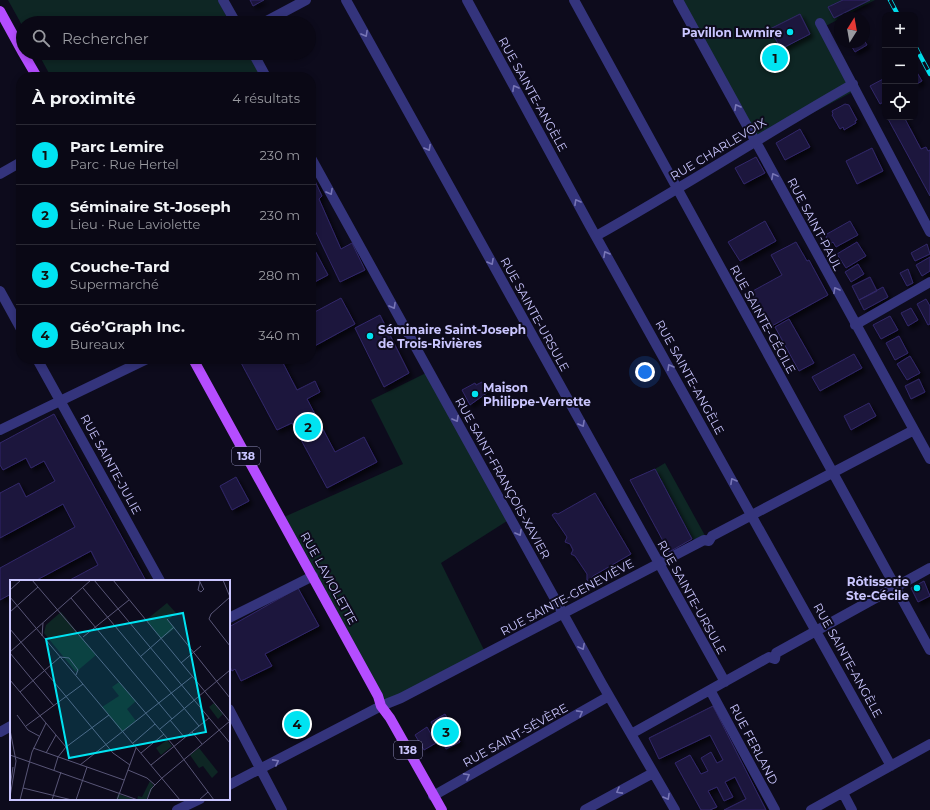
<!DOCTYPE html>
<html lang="fr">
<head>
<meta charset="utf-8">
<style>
  body { margin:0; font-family:Montserrat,sans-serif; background:#13111e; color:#f1f3f6 }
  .controls { position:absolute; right:12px; top:12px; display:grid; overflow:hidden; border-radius:8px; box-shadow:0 2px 6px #0003 }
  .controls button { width:36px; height:36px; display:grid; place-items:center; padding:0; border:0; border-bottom:1px solid #2a2934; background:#0a0815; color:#f1f3f6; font:20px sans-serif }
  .compass { position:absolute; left:834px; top:12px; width:36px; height:36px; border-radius:50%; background:#0a0815; box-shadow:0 2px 6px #0003; rotate:11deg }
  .you { position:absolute; left:645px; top:372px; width:14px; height:14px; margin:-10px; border:3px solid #fff; border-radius:50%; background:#1a73e8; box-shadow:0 0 0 6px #1a73e833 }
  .badge { display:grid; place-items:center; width:26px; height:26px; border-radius:50%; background:#00e3f1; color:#111; font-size:13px; font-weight:700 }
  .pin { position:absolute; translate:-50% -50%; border:2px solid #fff; box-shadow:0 1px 4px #0006 }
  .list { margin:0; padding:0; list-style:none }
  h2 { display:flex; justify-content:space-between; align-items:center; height:52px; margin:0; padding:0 16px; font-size:17px }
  h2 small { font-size:13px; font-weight:400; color:#999aa0 }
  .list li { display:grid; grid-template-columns:26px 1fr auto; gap:12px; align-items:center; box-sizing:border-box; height:60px; padding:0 16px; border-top:1px solid #2a2934 }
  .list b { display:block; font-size:15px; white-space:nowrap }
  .list p { margin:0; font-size:13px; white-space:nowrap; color:#999aa0 }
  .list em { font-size:13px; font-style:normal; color:#999aa0 }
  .icon { flex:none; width:22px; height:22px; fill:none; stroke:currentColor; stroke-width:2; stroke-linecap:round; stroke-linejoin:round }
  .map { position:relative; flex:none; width:930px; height:810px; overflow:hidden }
  .search { position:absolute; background:#0a0815; box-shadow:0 2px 6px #0003; left:16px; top:16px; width:300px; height:44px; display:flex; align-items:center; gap:10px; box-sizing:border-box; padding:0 14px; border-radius:22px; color:#999aa0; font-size:15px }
  .panel { position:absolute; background:#0a0815; box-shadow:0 2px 6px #0003; left:16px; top:72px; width:300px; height:292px; border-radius:16px }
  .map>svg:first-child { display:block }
</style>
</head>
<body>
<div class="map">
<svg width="930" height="810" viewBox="0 0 930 810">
  <defs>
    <filter id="shadow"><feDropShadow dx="3.5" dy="3.5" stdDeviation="2" flood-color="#0009"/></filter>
  </defs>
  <rect width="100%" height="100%" fill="#0d0b1c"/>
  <path fill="#0e2624" d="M8,0H218L230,23H23V27Z
    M678,0H875L822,28L860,88L759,141Z
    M38,53H248L261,77H51Z
    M426,373L507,521L441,563L486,654L381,706L284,517L403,464L371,400Z
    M665,463L708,541L697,547L655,469Z"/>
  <path fill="#1c163d" stroke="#32286a" filter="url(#shadow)" d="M250,0H264L253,6Z
    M843,0H870L834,18L828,7Z
    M800,14L810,34L781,49L770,29Z
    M864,40L867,45L855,52L849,42H864Z
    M915,69L922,81L915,85Z
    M885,78V101L880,104L870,86Z
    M845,104L849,105L857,120L855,121L856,123L844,130L843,127L840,129L832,115L833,114L832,111Z
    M887,117H904L921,149L926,147L928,151L930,150V196Z
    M800,129L810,147L785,160L776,143Z
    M872,148L883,171L857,184L846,161Z
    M756,157L765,173L744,184L735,168Z
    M314,179L322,196L319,199L341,249L352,243L365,270L340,282L311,222V181Z
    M765,221L776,241L740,261L728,242Z
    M850,221L858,235L836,247L833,242L830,244L826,237L827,234Z
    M796,242L807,261L809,260L828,295L770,327L751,292L782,275L771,255Z
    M857,242L866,256L846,268L837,254Z
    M311,243L328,275L311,284Z
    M927,244L930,254L915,261L911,253Z
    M930,257V271L922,276L916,265Z
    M858,264L864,274L851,282L845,272Z
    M908,269L913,283L907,286L900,273Z
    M870,277L877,291L859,300L852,286Z
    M883,287L888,297L864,310L859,300Z
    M341,298L355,324L311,348V314Z
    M926,299L930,306V324L928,325L917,304Z
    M911,308L918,320L908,326L901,313Z
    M380,315L409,373L384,387L355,328Z
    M890,316L898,330L881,339L873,325Z
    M789,319L814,363L799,371L775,327Z
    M899,336L908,353L895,360L886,343Z
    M854,354L862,368L820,391L812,377Z
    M910,356L920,373L907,380L897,364Z
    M239,359H290L283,363L297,390L315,381L320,392L307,399L335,452L364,437L377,462L327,488L292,423L277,430Z
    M919,379L925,392L911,399L905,386Z
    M482,382L488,392L470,405L462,390L475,383L476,385Z
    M869,403L876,416L851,430L844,416Z
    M54,414L146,581H68L98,565L91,551L35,581H11V594L0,600V568L75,527L63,504L0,538V493L19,483L26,497L55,481L44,461L31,468L26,458L3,470L0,465V443Z
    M655,469L692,539L669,552L630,480Z
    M236,477L249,501L232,510L220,486Z
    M595,493L631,554L593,576L589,581L587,580V574L575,556L571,554L573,550L570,544L565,542L567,537L552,515L555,513L558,514Z
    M924,581L930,596L918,602L911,588Z
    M298,588L319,626L265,654L272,666L241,681L235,669L232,671L229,665V627Z
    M713,706L766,810H724L746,799L735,777L725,782L733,797L724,801L717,787L708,791L717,807L710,810H701L675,763L690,755L701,774L708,771L701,758L711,752L717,763L723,760L710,735L659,759L649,738Z
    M445,714L460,742L446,749L431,722Z
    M427,727L436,743L424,750L415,735Z"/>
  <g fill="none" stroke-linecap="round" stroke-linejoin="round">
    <path stroke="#34347c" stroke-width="10" d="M223,0L236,23
      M346,0L725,682
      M467,0L590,226L891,766
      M574,0L930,650
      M678,0L930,459
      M263,23L306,0
      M820,23L930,232
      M253,53L266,77
      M311,158L602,684L675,810
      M0,174L21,162
      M596,236C683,187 767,133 853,84
      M0,291L21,329
      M855,325L930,282
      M37,359L160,581
      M0,430L147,359
      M229,618L313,576
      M710,690L775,810
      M229,709L282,810
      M0,732L11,726
      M631,734L769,657L775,659L776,653L930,568
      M229,785L381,706L401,698L704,540L709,541L712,536L914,430
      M843,793L852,810
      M433,796L609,696
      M177,810L200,799
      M585,810L653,773
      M811,810L930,744"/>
    <path stroke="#b54dff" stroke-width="10" d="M0,11L23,53
      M23,53L37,77
      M193,359L378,696L381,706L390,718L442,810"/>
    <g stroke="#00e3f1" stroke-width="4.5">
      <path id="rail" d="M890,0L898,15
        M915,46L930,74"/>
    </g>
    <use href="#rail" stroke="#0d0b1c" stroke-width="3" stroke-dasharray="9" stroke-linecap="butt"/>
  </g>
  <defs><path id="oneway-chevron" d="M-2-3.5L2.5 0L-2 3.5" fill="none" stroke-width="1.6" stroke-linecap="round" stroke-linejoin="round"/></defs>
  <g stroke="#7876b7">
    <use href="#oneway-chevron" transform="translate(365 34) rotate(61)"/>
    <use href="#oneway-chevron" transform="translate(515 88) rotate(-119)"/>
    <use href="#oneway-chevron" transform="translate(737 107) rotate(-119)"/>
    <use href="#oneway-chevron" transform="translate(428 148) rotate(61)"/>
    <use href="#oneway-chevron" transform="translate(774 176) rotate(-118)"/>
    <use href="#oneway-chevron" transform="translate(330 192) rotate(61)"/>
    <use href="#oneway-chevron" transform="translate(577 202) rotate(-119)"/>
    <use href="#oneway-chevron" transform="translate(606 254) rotate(-119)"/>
    <use href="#oneway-chevron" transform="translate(491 262) rotate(61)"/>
    <use href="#oneway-chevron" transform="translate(836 290) rotate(-119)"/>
    <use href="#oneway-chevron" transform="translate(393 306) rotate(61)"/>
    <use href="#oneway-chevron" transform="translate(670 367) rotate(-119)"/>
    <use href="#oneway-chevron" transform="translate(456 419) rotate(61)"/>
    <use href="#oneway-chevron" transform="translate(582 424) rotate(61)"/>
    <use href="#oneway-chevron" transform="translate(733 481) rotate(-119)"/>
    <use href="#oneway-chevron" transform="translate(519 533) rotate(61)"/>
    <use href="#oneway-chevron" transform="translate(582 647) rotate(62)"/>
    <use href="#oneway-chevron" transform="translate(580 713) rotate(-29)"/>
    <use href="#oneway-chevron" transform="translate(276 762) rotate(-28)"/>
    <use href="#oneway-chevron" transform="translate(467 776) rotate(-29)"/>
    <use href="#oneway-chevron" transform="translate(619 791) rotate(151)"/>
    <use href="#oneway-chevron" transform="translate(667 797) rotate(61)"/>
  </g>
  <g fill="#00e3f1" stroke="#0d0b1c" stroke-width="1.5">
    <circle cx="790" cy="32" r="4"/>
    <circle cx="370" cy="336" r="4"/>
    <circle cx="475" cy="394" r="4"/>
    <circle cx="917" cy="588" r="4"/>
  </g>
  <g text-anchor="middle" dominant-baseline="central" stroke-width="4" stroke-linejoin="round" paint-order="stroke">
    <g fill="#0d0b1c" stroke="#918ebb" stroke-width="1">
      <rect x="232" y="447" width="28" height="18" rx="3"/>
      <rect x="394" y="741" width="28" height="18" rx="3"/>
    </g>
    <g font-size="11" font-weight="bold" fill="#cac6ff">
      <text x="246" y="456">138</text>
      <text x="408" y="750">138</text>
    </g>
    <g font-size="12" font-weight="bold" fill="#cac6ff" stroke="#0d0b1c" text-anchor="end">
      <text x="782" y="32">Pavillon Lwmire</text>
      <text x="378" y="329" text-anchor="start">Séminaire Saint-Joseph<tspan x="378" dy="14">de Trois‑Rivières</tspan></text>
      <text x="483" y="387" text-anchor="start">Maison<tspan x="483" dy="14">Philippe-Verrette</tspan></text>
      <text x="909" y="581">Rôtisserie<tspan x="909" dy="14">Ste-Cécile</tspan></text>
    </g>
    <g font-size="12" fill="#cac6ff" stroke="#0d0b1c">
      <text transform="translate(533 94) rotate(61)">RUE SAINTE-ANGÈLE</text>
      <text transform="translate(718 149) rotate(-31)">RUE CHARLEVOIX</text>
      <text transform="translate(815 224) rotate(62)">RUE SAINT-PAUL</text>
      <text transform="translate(535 314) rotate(61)">RUE SAINTE-URSULE</text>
      <text transform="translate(763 319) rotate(61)">RUE SAINTE-CÉCILE</text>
      <text transform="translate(690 377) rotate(61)">RUE SAINTE-ANGÈLE</text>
      <text transform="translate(111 464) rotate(61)">RUE SAINTE-JULIE</text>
      <text transform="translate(503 478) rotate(61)">RUE SAINT-FRANÇOIS-XAVIER</text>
      <text transform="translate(329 578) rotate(61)">RUE LAVIOLETTE</text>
      <text transform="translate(567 597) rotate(-28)">RUE SAINTE-GENEVIÈVE</text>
      <text transform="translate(692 597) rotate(61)">RUE SAINTE-URSULE</text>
      <text transform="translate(848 660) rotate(61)">RUE SAINTE-ANGÈLE</text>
      <text transform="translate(515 735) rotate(-29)">RUE SAINT-SÉVÈRE</text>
      <text transform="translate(754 744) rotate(62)">RUE FERLAND</text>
    </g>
  </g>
  <g transform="translate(10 580)">
    <rect width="220" height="220" fill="#0d0b1c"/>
    <path d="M157,23L166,33L158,40L165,48L151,59L136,40ZM51,32L86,75L66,92L34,53L36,45ZM109,102L126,121L117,129L126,141L112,152L92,127L109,116L102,107ZM204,123L213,134L208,139L199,127ZM157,160L162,166L151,175L146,168ZM189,168L208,192L202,198L193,186L189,188L180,175ZM140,201L144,206L136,220H106L108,214L127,220L128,216L132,217Z" fill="#0e2624"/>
    <path fill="none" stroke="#595677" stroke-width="1" d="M22,0L163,165L204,220M84,0L220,163M103,0L220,142M189,0L193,8L194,9L191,12L188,10L190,2M213,0L220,17L201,34L199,39L220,66M73,8L189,146M0,10L11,0M0,17L170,220M61,18L162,139M0,32L28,7M157,39L220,118M0,49L103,173L120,185M32,56L33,43M73,57L119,20M0,72L81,0M0,73L44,126M130,77L164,47M171,83L191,66M0,100L36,143L22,172L10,220M10,112L50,77L59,78L68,90L66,95M7,135L18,150L29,156M160,140L175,158M36,143L56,167M16,146L73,104M150,149L220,90M0,150L6,181L0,217M182,152L192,164M123,163L145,144M23,168L114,200M36,173L46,155M131,173L154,154M0,175L128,220M70,185L183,96M141,185L199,138M44,190L48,177L56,167L99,135M118,190L137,198L145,205M0,207L3,187M13,208L62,220M42,220L51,192M66,220L77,187M107,220L126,168M137,220L141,209L152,198L220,141M189,220L198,212"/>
    <path fill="#00e3f1" fill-opacity="0.15" stroke="#00e3f1" stroke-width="2" d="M173,33L196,152L59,178L36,59Z"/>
    <rect width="220" height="220" fill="none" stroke="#cac6ff" stroke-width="2"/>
  </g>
</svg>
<div class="controls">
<button>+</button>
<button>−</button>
<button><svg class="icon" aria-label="locate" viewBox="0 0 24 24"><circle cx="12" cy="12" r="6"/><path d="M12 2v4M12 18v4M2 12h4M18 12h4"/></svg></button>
</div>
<svg class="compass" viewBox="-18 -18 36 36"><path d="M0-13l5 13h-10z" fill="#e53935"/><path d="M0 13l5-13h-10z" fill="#999aa0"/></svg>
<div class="you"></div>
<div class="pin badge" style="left:775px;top:58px">1</div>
<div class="pin badge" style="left:308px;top:427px">2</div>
<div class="pin badge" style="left:446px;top:732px">3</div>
<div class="pin badge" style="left:297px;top:724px">4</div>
<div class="search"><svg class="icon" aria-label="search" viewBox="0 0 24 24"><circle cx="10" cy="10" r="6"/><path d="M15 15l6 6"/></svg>Rechercher</div>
<section class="panel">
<h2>À proximité<small>4 résultats</small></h2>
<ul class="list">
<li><span class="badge">1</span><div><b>Parc Lemire</b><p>Parc · Rue Hertel</p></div><em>230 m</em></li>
<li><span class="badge">2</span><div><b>Séminaire St-Joseph</b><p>Lieu · Rue Laviolette</p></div><em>230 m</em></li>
<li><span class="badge">3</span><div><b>Couche-Tard</b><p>Supermarché</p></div><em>280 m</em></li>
<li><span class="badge">4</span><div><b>Géo’Graph Inc.</b><p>Bureaux</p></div><em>340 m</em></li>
</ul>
</section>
</div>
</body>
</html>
